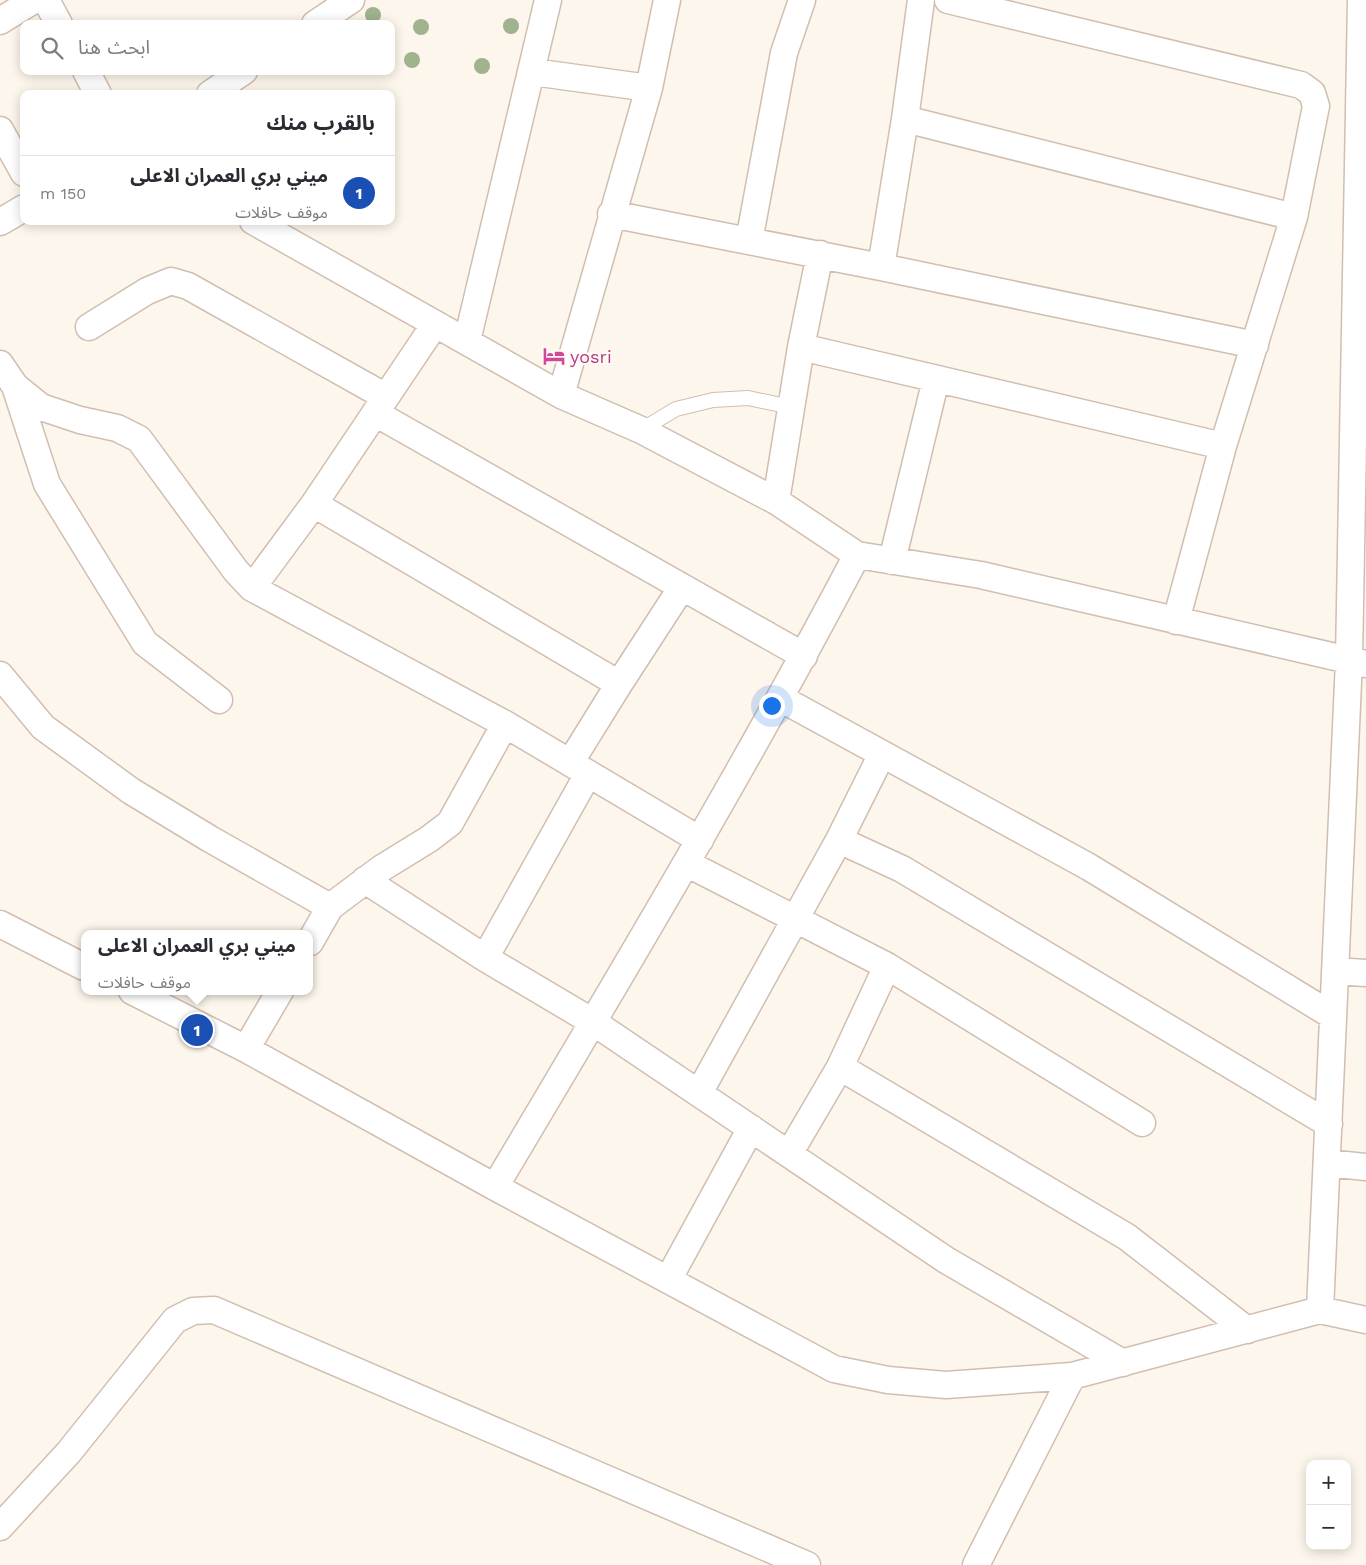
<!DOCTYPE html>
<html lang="ar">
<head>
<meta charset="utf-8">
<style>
  body { margin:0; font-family:"Work Sans","Noto Sans Arabic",sans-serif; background:#f7f7f7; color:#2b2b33; direction:rtl }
  .controls { position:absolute; right:15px; bottom:15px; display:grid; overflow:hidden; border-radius:10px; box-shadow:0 2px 12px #0003 }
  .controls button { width:45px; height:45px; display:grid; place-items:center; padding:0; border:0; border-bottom:1px solid #e1e1e2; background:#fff; color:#2b2b33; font:25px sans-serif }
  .you { position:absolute; left:771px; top:705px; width:18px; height:18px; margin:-12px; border:4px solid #fff; border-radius:50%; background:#1a73e8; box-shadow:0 0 0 8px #1a73e833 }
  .badge { display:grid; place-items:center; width:32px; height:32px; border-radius:50%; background:#0f766e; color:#fff; font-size:16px; font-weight:700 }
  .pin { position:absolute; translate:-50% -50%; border:2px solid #fff; box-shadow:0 1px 5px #0006 }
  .popup { position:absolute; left:81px; top:930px; width:232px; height:65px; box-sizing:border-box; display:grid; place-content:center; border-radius:10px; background:#fff; filter:drop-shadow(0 1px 4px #0005); font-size:16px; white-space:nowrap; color:#7c7c81 }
  .popup b { font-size:19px; color:#2b2b33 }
  .popup::after { content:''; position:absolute; left:50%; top:100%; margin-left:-10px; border:10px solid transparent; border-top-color:#fff }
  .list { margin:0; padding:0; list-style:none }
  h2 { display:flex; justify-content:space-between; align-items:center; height:65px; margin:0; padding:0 20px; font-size:21px }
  h2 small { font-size:16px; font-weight:400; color:#7c7c81 }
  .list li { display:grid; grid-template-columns:32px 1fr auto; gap:15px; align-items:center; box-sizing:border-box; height:70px; padding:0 20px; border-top:1px solid #e1e1e2 }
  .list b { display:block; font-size:19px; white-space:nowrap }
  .list p { margin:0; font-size:16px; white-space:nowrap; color:#7c7c81 }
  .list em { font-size:16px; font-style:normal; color:#7c7c81 }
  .icon { flex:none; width:28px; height:28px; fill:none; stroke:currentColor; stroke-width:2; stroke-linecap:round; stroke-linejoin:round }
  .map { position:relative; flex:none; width:1366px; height:1565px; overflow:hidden; direction:ltr }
  .search { position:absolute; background:#fff; box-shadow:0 2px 12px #0003; left:20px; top:20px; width:375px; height:55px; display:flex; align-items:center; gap:12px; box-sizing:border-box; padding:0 18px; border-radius:10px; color:#7c7c81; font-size:19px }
  .panel { position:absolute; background:#fff; box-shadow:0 2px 12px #0003; left:20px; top:90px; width:375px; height:135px; border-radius:10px; direction:rtl }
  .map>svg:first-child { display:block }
</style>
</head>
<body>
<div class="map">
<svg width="1366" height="1565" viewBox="0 0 1366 1565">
  <rect width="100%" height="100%" fill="#fdf6ec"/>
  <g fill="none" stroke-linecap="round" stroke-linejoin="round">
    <g stroke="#d1beb0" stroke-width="16">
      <path id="lane" d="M641,430L676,409L713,400L748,398L791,407"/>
    </g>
    <g stroke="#d1beb0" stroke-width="29">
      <path id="street" d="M46,0L59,24
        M921,0L905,119L881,267L1255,345
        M948,0L1301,85L1312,93L1316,106L1294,217L1223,446L1176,621
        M0,21L34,0
        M315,24L351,0
        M86,71L98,94
        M533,72L649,88
        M210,94L244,71
        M905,119L1294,217
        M0,130L24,173
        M611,214L881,267
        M253,221L561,395L641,430L776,501L857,555L981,575L1366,664
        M0,222L24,208
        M749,241L784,53L802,0
        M89,327L147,291L171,281L188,286L386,397
        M467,341L548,0
        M801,347L1223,446
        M0,364L15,386L41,407L80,420L117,428L139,439L236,571L252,588L505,724L700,840
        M15,386L47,484L145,643L219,700
        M561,395L649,88L667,0
        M375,413L804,656
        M776,501L801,347L820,254
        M314,504L619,684L682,587
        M892,561L936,379
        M252,588L314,504L435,324
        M0,675L43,727L131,791L210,839L330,907
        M780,698L1089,867L1333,1016
        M882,754L839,840L902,869L1329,1124
        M570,763L619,684
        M686,863L887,966L1142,1123
        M365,880L485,958L593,1022L946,1260L1123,1363
        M0,924L84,967
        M310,942L330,907L382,868L429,839L450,823L505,724
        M485,958L588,774
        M887,966L840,1067L1127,1237L1247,1330
        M1335,971L1366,973
        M132,991L246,1049L495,1187L834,1369L888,1380L946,1385L1072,1376L1320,1310L1366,1320
        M246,1049L280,991
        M699,1093L839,840
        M789,1154L840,1067
        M1327,1163L1366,1167
        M495,1187C619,978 744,770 857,555
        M668,1280L751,1128
        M1320,1310L1349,660L1361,0
        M0,1527L69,1452L175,1320L193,1311L214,1310L807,1565
        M976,1565L1072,1376"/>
    </g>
    <use href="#lane" stroke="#fff" stroke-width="14"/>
    <use href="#street" stroke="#fff" stroke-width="26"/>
  </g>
  <g fill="#a0b28e">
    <circle cx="373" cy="15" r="8"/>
    <circle cx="511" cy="26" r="8"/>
    <circle cx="421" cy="27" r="8"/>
    <circle cx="412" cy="60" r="8"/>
    <circle cx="482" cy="66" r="8"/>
  </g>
  <defs>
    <g id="hotel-bare" transform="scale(1.725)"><path d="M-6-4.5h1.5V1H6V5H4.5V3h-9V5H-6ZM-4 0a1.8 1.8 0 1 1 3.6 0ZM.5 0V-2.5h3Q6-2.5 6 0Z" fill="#d1479c" stroke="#fffaf3" stroke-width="2.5" paint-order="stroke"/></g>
  </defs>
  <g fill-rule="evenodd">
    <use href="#hotel-bare" x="554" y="356"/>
  </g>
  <g text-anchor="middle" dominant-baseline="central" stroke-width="4" stroke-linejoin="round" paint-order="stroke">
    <g font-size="18" fill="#b23c85" stroke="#fffaf3" text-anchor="start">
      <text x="570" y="356">yosri</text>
    </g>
  </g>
</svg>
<div class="controls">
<button>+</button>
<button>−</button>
</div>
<div class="you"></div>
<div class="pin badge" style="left:197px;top:1030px;background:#1a4fb4">1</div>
<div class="popup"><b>ميني بري العمران الاعلى</b>موقف حافلات</div>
<div class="search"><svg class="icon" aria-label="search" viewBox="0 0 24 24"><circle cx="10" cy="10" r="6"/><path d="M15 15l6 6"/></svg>ابحث هنا</div>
<section class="panel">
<h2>بالقرب منك<small></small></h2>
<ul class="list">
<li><span class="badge" style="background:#1a4fb4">1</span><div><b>ميني بري العمران الاعلى</b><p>موقف حافلات</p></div><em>150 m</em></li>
</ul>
</section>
</div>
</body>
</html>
